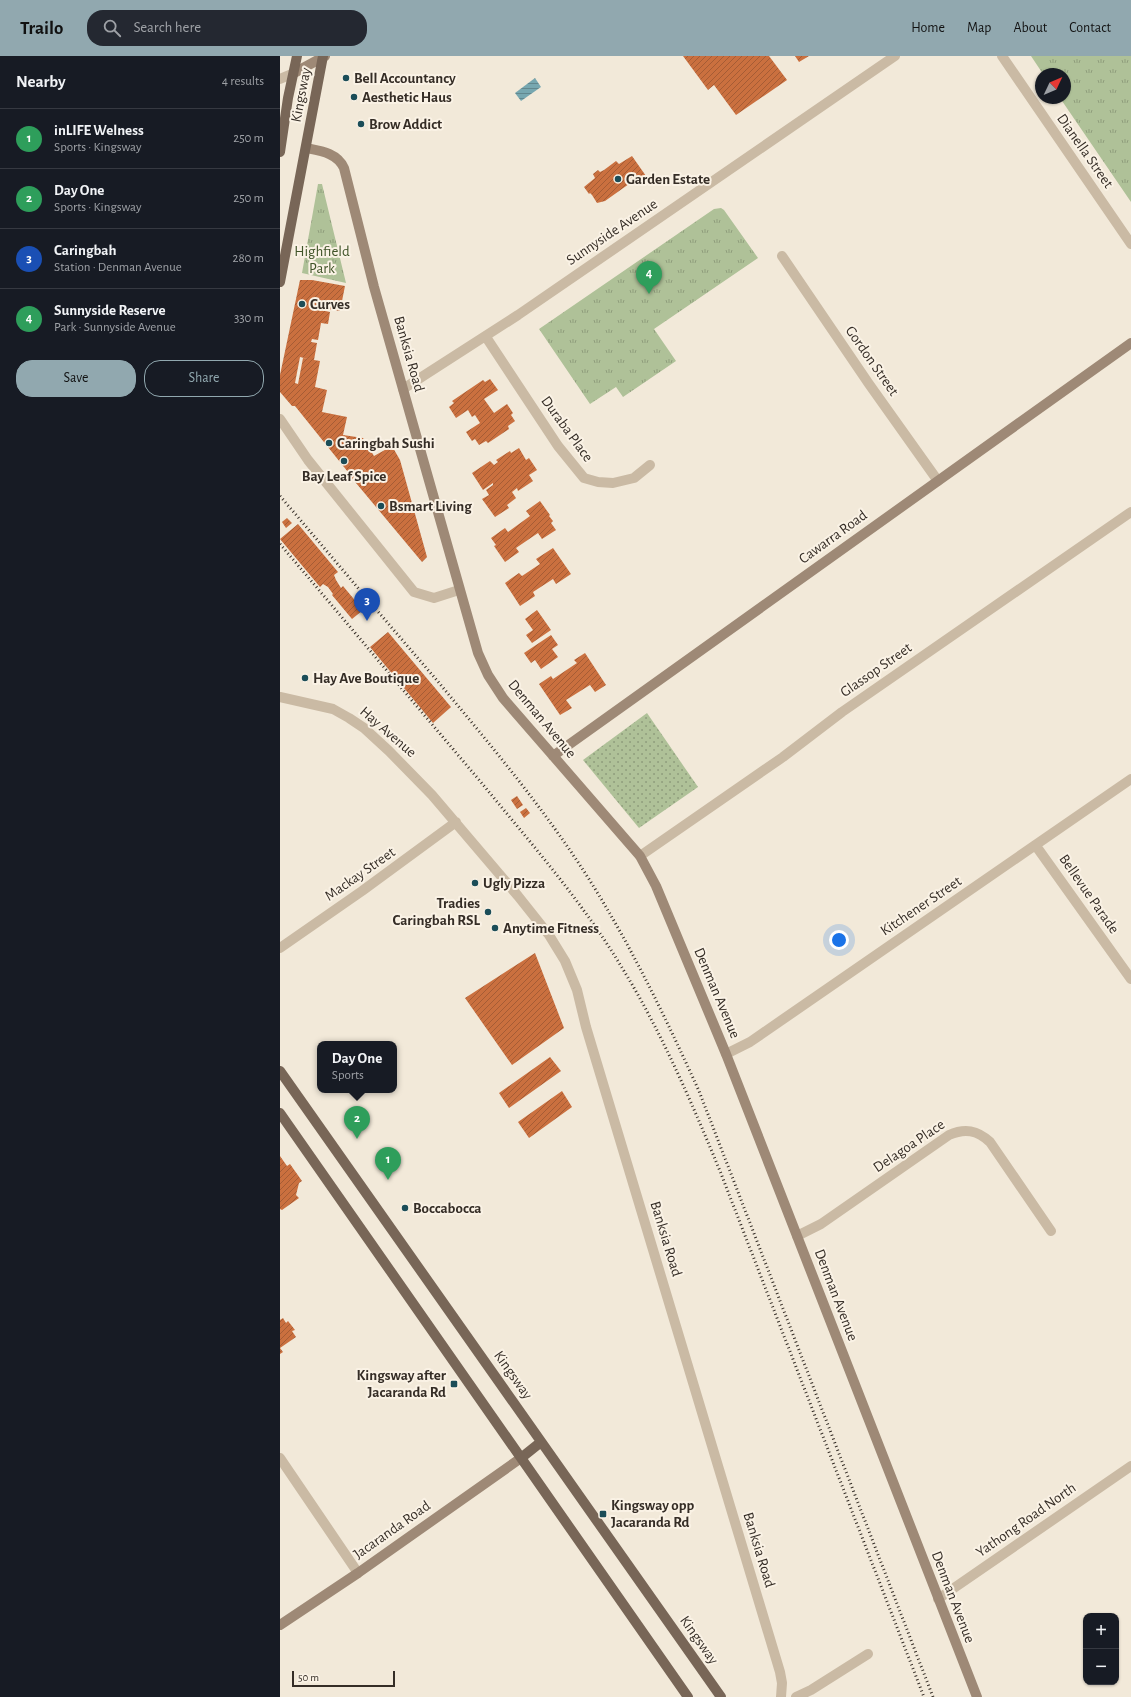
<!DOCTYPE html>
<html lang="en">
<head>
<meta charset="utf-8">
<style>
  body { margin:0; font-family:"Alegreya Sans",sans-serif; background:#242831; color:#f1f3f6 }
  .controls { position:absolute; right:12px; bottom:12px; display:grid; overflow:hidden; border-radius:8px; box-shadow:0 1px 3px #0004 }
  .controls button { width:36px; height:36px; display:grid; place-items:center; padding:0; border:0; border-bottom:1px solid #363941; background:#171b24; color:#f1f3f6; font:20px sans-serif }
  .compass { position:absolute; left:755px; top:12px; width:36px; height:36px; border-radius:50%; background:#171b24; box-shadow:0 1px 3px #0004; rotate:46deg }
  .scale { position:absolute; left:12px; bottom:10px; width:103px; box-sizing:border-box; padding-left:4px; border:2px solid #352d26; border-top:0; font-size:11px; line-height:14px; white-space:nowrap; color:#352d26; -webkit-text-stroke:3px #faf2e5; paint-order:stroke }
  .you { position:absolute; left:559px; top:884px; width:14px; height:14px; margin:-10px; border:3px solid #fff; border-radius:50%; background:#1a73e8; box-shadow:0 0 0 6px #1a73e833 }
  .badge { display:grid; place-items:center; width:26px; height:26px; border-radius:50%; background:#91a8af; color:#fff; font-size:13px; font-weight:700 }
  .pin { position:absolute; translate:-50% -33px; filter:drop-shadow(0 1px 2px #0008) }
  .pin::after { content:''; position:absolute; top:21px; width:14px; height:12px; background:inherit; clip-path:polygon(0 0,100% 0,50% 100%) }
  .popup { position:absolute; left:37px; top:985px; width:80px; height:52px; box-sizing:border-box; display:grid; place-content:center; border-radius:8px; background:#171b24; filter:drop-shadow(0 1px 3px #0005); font-size:13px; white-space:nowrap; color:#9ea1a6 }
  .popup b { font-size:15px; color:#f1f3f6 }
  .popup::after { content:''; position:absolute; left:50%; top:100%; margin-left:-8px; border:8px solid transparent; border-top-color:#171b24 }
  .list { margin:0; padding:0; list-style:none }
  h2 { display:flex; justify-content:space-between; align-items:center; height:52px; margin:0; padding:0 16px; font-size:17px }
  h2 small { font-size:13px; font-weight:400; color:#9ea1a6 }
  .list li { display:grid; grid-template-columns:26px 1fr auto; gap:12px; align-items:center; box-sizing:border-box; height:60px; padding:0 16px; border-top:1px solid #363941 }
  .list b { display:block; font-size:15px; white-space:nowrap }
  .list p { margin:0; font-size:13px; white-space:nowrap; color:#9ea1a6 }
  .list em { font-size:13px; font-style:normal; color:#9ea1a6 }
  .actions { display:flex; gap:8px; padding:12px 16px }
  .actions a { flex:1; padding:9px 0; border:1px solid #91a8af; border-radius:16px; text-align:center; font-size:14px; color:#91a8af }
  .actions .main { background:#91a8af; color:#111 }
  .icon { flex:none; width:22px; height:22px; fill:none; stroke:currentColor; stroke-width:2; stroke-linecap:round; stroke-linejoin:round }
  .map { position:relative; flex:none; width:851px; height:1641px; overflow:hidden }
  header { display:flex; align-items:center; gap:24px; box-sizing:border-box; height:56px; padding:0 20px; background:#91a8af; color:#111 }
  header strong { font-size:19px }
  nav { display:flex; gap:22px; margin-inline-start:auto; font-size:14px }
  .search { width:280px; height:36px; background:#242831; display:flex; align-items:center; gap:10px; box-sizing:border-box; padding:0 14px; border-radius:16px; color:#9ea1a6; font-size:15px }
  main { display:flex }
  aside { flex:1; background:#171b24 }
  .map>svg:first-child { display:block }
</style>
</head>
<body>
<header>
<strong>Trailo</strong>
<div class="search"><svg class="icon" aria-label="search" viewBox="0 0 24 24"><circle cx="10" cy="10" r="6"/><path d="M15 15l6 6"/></svg>Search here</div>
<nav><a>Home</a><a>Map</a><a>About</a><a>Contact</a></nav>
</header>
<main>
<aside>
<h2>Nearby<small>4 results</small></h2>
<ul class="list">
<li><span class="badge" style="background:#2e9e5b">1</span><div><b>inLIFE Welness</b><p>Sports · Kingsway</p></div><em>250 m</em></li>
<li><span class="badge" style="background:#2e9e5b">2</span><div><b>Day One</b><p>Sports · Kingsway</p></div><em>250 m</em></li>
<li><span class="badge" style="background:#1a4fb4">3</span><div><b>Caringbah</b><p>Station · Denman Avenue</p></div><em>280 m</em></li>
<li><span class="badge" style="background:#2e9e5b">4</span><div><b>Sunnyside Reserve</b><p>Park · Sunnyside Avenue</p></div><em>330 m</em></li>
</ul>
<div class="actions"><a class="main">Save</a><a>Share</a></div>
</aside>
<div class="map">
<svg width="851" height="1641" viewBox="0 0 851 1641">
  <defs>
    <pattern id="grass-dots" width="8" height="8" patternUnits="userSpaceOnUse"><rect width="8" height="8" fill="#afc198"/><path d="M2 2h.1M6 6h.1" fill="none" stroke="#8f9d7c" stroke-width="1.8" stroke-linecap="round"/></pattern>
    <pattern id="park-tufts" width="24" height="20" patternUnits="userSpaceOnUse"><rect width="24" height="20" fill="#afc198"/><path d="M3 7l-1-3M5 7V3M7 7l1-3M15 17l-1-3M17 17v-4M19 17l1-3" fill="none" stroke="#8f9d7c"/></pattern>
    <pattern id="water-rules" width="6" height="5" patternUnits="userSpaceOnUse"><rect width="6" height="5" fill="#77a7b0"/><path d="M0 2.5h6" fill="none" stroke="#62888f"/></pattern>
    <pattern id="building-hatch" width="6" height="6" patternUnits="userSpaceOnUse"><rect width="6" height="6" fill="#ca703f"/><path d="M-1 1l2-2M0 6l6-6M5 7l2-2" fill="none" stroke="#a55c35"/></pattern>
  </defs>
  <rect width="100%" height="100%" fill="#f2e9d9"/>
  <path fill="url(#grass-dots)" d="M367,657L418,731L359,772L303,704Z"/>
  <path fill="url(#park-tufts)" d="M751,0H851V146L780,42H785V18H763Z
    M38,128H42L66,227L22,217Z
    M441,152L444,154L478,202L374,273L396,305L343,341L336,331L310,348L259,273L434,153Z"/>
  <path fill="url(#water-rules)" d="M255,22L261,31L241,45L235,37Z"/>
  <path fill="url(#building-hatch)" fill-rule="evenodd" d="M403,0H489L507,24L456,59L434,29L428,34Z
    M515,0H529L519,6Z
    M352,100L366,120L359,125L356,123L325,145L317,147L312,139L310,137L309,138L304,131L315,122L313,118L318,114L320,116L324,114L336,105L339,108Z
    M20,224H32L65,230L60,255L37,251L36,253L50,256L48,268L41,267L38,284L32,283L31,286L37,287L34,304L40,305L35,331L47,334L42,356L67,361L63,379L83,382L94,400L112,390L120,404L147,501L142,506L71,421L73,416L71,414L68,416L15,350H12L0,336V319ZM20,301L28,303L23,302L18,328L15,327Z
    M210,323L218,334L204,343L214,357L227,348L233,357L231,359L235,365L228,370L229,373L208,387L206,385L199,389L195,383L192,385L186,376L200,367L195,359L192,361L188,354L176,362L169,351L174,347L172,345L203,324L205,326Z
    M239,392L246,404L249,402L257,414L249,419L253,425L238,435L237,432L232,436L236,442L227,449L229,452L215,461L202,443L209,439L206,434L213,429V427L203,434L192,417L210,405L214,409L218,406L216,404L230,395L231,397Z
    M260,445L270,459L269,460L273,465L271,467L276,474L262,483L258,477L236,492L239,496L225,506L214,490L216,489L211,482L225,472L228,476L250,460L246,455Z
    M7,462L12,467L6,472L2,466Z
    M18,468L58,516L54,519L56,524L61,532L63,530L83,554L72,563L52,539L53,538L48,531L43,528L40,531L0,483Z
    M273,492L291,518L276,528L273,523L253,536L255,540L240,550L225,527L239,517L242,520L260,508L256,503Z
    M257,554L271,574L252,587L246,579L253,574L245,563Z
    M108,576L171,651L153,667L90,591Z
    M271,579L278,589L272,593L278,601L261,613L255,604L251,607L244,597Z
    M305,597L326,629L315,636L310,629L286,644L292,652L280,659L259,628L271,620L273,623L297,607L294,604Z
    M237,740L243,749L237,753L231,744Z
    M246,752L250,757L244,762L240,756Z
    M255,897L284,972L232,1009L185,942Z
    M270,1001L281,1015L229,1052L219,1037Z
    M282,1035L292,1051L249,1082L238,1066Z
    M0,1100L7,1110L10,1108L22,1125L19,1127L16,1139L19,1142L2,1154L0,1153Z
    M3,1262L6,1267L8,1265L15,1274L12,1275L16,1281L0,1292L3,1296L0,1298V1264Z"/>
  <g fill="none" stroke-linecap="round" stroke-linejoin="round">
    <path stroke="#cabaa4" stroke-width="10" d="M722,0L851,188
      M0,23L14,17
      M502,200L589,328L658,425
      M206,281L278,390L304,422L318,426L333,427L354,422L370,409
      M123,333L238,259L615,0
      M0,363L28,404L134,536L154,542L179,534
      M0,641L53,653L69,662L84,672L109,695L152,739L238,840L269,879L285,905L297,934L306,971L500,1616L502,1627L501,1641
      M756,790L851,923
      M360,800L503,701L562,656L851,456
      M0,892L82,835L176,766
      M446,998L470,986L851,723
      M517,1180L541,1168L669,1079C685,1072 697,1074 710,1086L771,1175
      M0,1402L78,1517
      M658,1543L851,1410
      M516,1641L531,1634L588,1598"/>
    <path stroke="#9e8976" stroke-width="10" d="M14,17L45,0
      M26,92C41,95 57,97 64,112L94,231L198,597L208,619L223,642L360,800L376,830L446,998L697,1641
      M273,700L851,287
      M0,1569L78,1517L241,1402"/>
    <path stroke="#786657" stroke-width="10" d="M0,96L8,42L17,0
      M0,226L43,0
      M0,1015L441,1641
      M0,1057L408,1641
      M241,1402L261,1386"/>
    <path stroke="#352d26" stroke-width="3" stroke-dasharray="1 3" stroke-linecap="butt" d="M0,440C52,501 103,562 155,622C212,691 270,759 317,836C356,900 388,967 419,1035L653,1641
      M0,488C67,567 133,646 200,725C249,785 301,844 341,910C381,975 411,1045 440,1115L644,1641"/>
  </g>
  <g fill="#1b4d58" stroke="#faf2e5" stroke-width="1.5">
    <circle cx="66" cy="22" r="4"/>
    <circle cx="74" cy="41" r="4"/>
    <circle cx="81" cy="68" r="4"/>
    <circle cx="338" cy="123" r="4"/>
    <circle cx="22" cy="248" r="4"/>
    <circle cx="49" cy="387" r="4"/>
    <circle cx="64" cy="405" r="4"/>
    <circle cx="101" cy="450" r="4"/>
    <circle cx="25" cy="622" r="4"/>
    <circle cx="195" cy="827" r="4"/>
    <circle cx="208" cy="856" r="4"/>
    <circle cx="215" cy="872" r="4"/>
    <circle cx="125" cy="1152" r="4"/>
    <rect x="170" y="1324" width="8" height="8" rx="2"/>
    <rect x="319" y="1454" width="8" height="8" rx="2"/>
  </g>
  <g text-anchor="middle" dominant-baseline="central" stroke-width="4" stroke-linejoin="round" paint-order="stroke">
    <g font-size="15" font-weight="bold" fill="#352d26" stroke="#faf2e5" text-anchor="start">
      <text x="74" y="22">Bell Accountancy</text>
      <text x="82" y="41">Aesthetic Haus</text>
      <text x="89" y="68">Brow Addict</text>
      <text x="346" y="123">Garden Estate</text>
      <text x="30" y="248">Curves</text>
      <text x="57" y="387">Caringbah Sushi</text>
      <text x="64" y="420" text-anchor="middle">Bay Leaf Spice</text>
      <text x="109" y="450">Bsmart Living</text>
      <text x="33" y="622">Hay Ave Boutique</text>
      <text x="203" y="827">Ugly Pizza</text>
      <text x="200" y="847" text-anchor="end">Tradies<tspan x="200" dy="17">Caringbah RSL</tspan></text>
      <text x="223" y="872">Anytime Fitness</text>
      <text x="133" y="1152">Boccabocca</text>
      <text x="166" y="1319" text-anchor="end">Kingsway after<tspan x="166" dy="17">Jacaranda Rd</tspan></text>
      <text x="331" y="1449">Kingsway opp<tspan x="331" dy="17">Jacaranda Rd</tspan></text>
    </g>
    <g font-size="15" fill="#352d26" stroke="#faf2e5">
      <text transform="translate(21 39) rotate(-79)">Kingsway</text>
      <text transform="translate(805 95) rotate(55)">Dianella Street</text>
      <text transform="translate(332 176) rotate(-34)">Sunnyside Avenue</text>
      <text transform="translate(129 298) rotate(74)">Banksia Road</text>
      <text transform="translate(592 305) rotate(55)">Gordon Street</text>
      <text transform="translate(287 373) rotate(54)">Duraba Place</text>
      <text transform="translate(553 481) rotate(-36)">Cawarra Road</text>
      <text transform="translate(596 614) rotate(-35)">Glassop Street</text>
      <text transform="translate(262 663) rotate(50)">Denman Avenue</text>
      <text transform="translate(108 676) rotate(41)">Hay Avenue</text>
      <text transform="translate(80 818) rotate(-35)">Mackay Street</text>
      <text transform="translate(809 838) rotate(55)">Bellevue Parade</text>
      <text transform="translate(641 850) rotate(-34)">Kitchener Street</text>
      <text transform="translate(437 937) rotate(67)">Denman Avenue</text>
      <text transform="translate(629 1090) rotate(-34)">Delagoa Place</text>
      <text transform="translate(386 1183) rotate(73)">Banksia Road</text>
      <text transform="translate(556 1239) rotate(69)">Denman Avenue</text>
      <text transform="translate(233 1319) rotate(55)">Kingsway</text>
      <text transform="translate(746 1464) rotate(-35)">Yathong Road North</text>
      <text transform="translate(112 1474) rotate(-35)">Jacaranda Road</text>
      <text transform="translate(479 1494) rotate(73)">Banksia Road</text>
      <text transform="translate(673 1541) rotate(69)">Denman Avenue</text>
      <text transform="translate(419 1584) rotate(55)">Kingsway</text>
    </g>
    <g font-size="15" fill="#405429" stroke="#faf2e5">
      <text x="42" y="195">Highfield<tspan x="42" dy="17">Park</tspan></text>
    </g>
  </g>
</svg>
<div class="controls">
<button>+</button>
<button>−</button>
</div>
<svg class="compass" viewBox="-18 -18 36 36"><path d="M0-13l5 13h-10z" fill="#e53935"/><path d="M0 13l5-13h-10z" fill="#9ea1a6"/></svg>
<div class="scale">50 m</div>
<div class="you"></div>
<div class="pin badge" style="left:108px;top:1124px;background:#2e9e5b">1</div>
<div class="pin badge" style="left:77px;top:1083px;background:#2e9e5b">2</div>
<div class="popup"><b>Day One</b>Sports</div>
<div class="pin badge" style="left:87px;top:565px;background:#1a4fb4">3</div>
<div class="pin badge" style="left:369px;top:238px;background:#2e9e5b">4</div>
</div>
</main>
</body>
</html>
